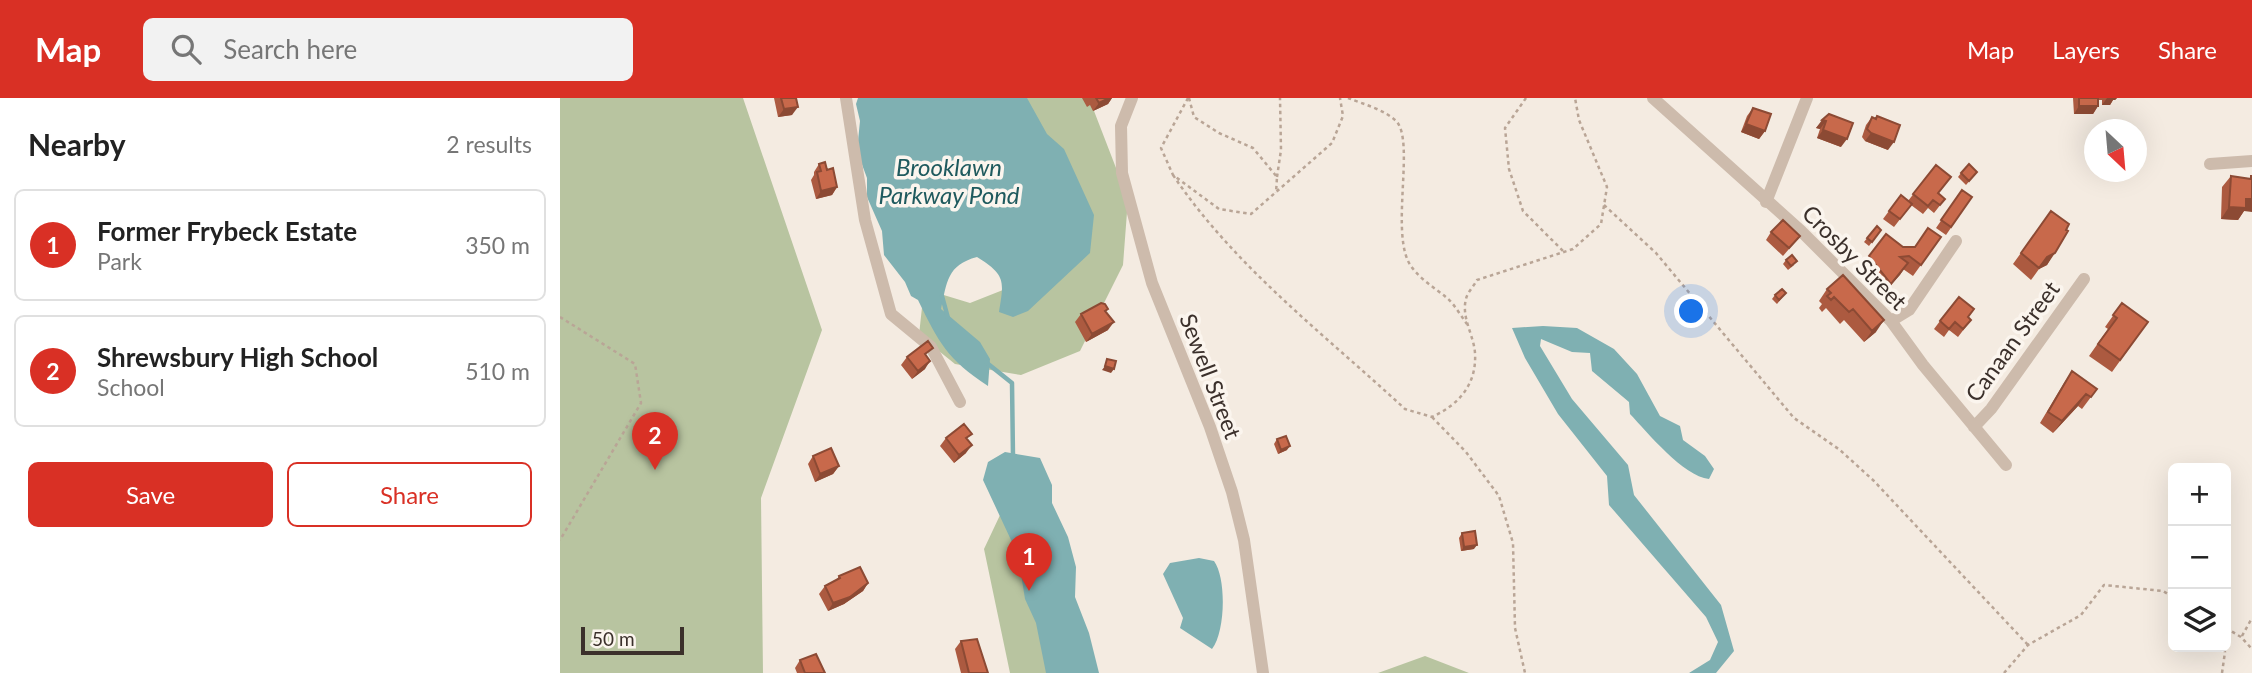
<!DOCTYPE html>
<html lang="en">
<head>
<meta charset="utf-8">
<style>
  body { margin:0; font-family:Lato,sans-serif; background:#f2f2f2; color:#222 }
  .controls { position:absolute; right:21px; bottom:21px; display:grid; overflow:hidden; border-radius:10px; box-shadow:0 7px 28px #0002 }
  .controls button { width:63px; height:63px; display:grid; place-items:center; padding:0; border:0; border-bottom:2px solid #e0e0e0; background:#fff; color:#222; font:35px sans-serif }
  .compass { position:absolute; left:1524px; top:21px; width:63px; height:63px; border-radius:50%; background:#fff; box-shadow:0 7px 28px #0002; rotate:154deg }
  .scale { position:absolute; left:21px; bottom:18px; width:103px; box-sizing:border-box; padding-left:7px; border:4px solid #3b302b; border-top:0; font-size:19px; line-height:24px; white-space:nowrap; color:#3b302b; -webkit-text-stroke:5px #fbf5ee; paint-order:stroke }
  .you { position:absolute; left:1132px; top:214px; width:24px; height:24px; margin:-18px; border:5px solid #fff; border-radius:50%; background:#1a73e8; box-shadow:0 0 0 10px #1a73e833 }
  .badge { display:grid; place-items:center; width:46px; height:46px; border-radius:50%; background:#d93025; color:#fff; font-size:23px; font-weight:700 }
  .pin { position:absolute; translate:-50% -58px; filter:drop-shadow(0 2px 4px #0008) }
  .pin::after { content:''; position:absolute; top:37px; width:24px; height:21px; background:inherit; clip-path:polygon(0 0,100% 0,50% 100%) }
  .list { margin:0; padding:0; list-style:none }
  h2 { display:flex; justify-content:space-between; align-items:center; height:91px; margin:0; padding:0 28px; font-size:30px }
  h2 small { font-size:23px; font-weight:400; color:#767676 }
  .list li { display:grid; grid-template-columns:46px 1fr auto; gap:21px; align-items:center; box-sizing:border-box; height:112px; margin:0 14px 14px; padding:0 14px; border:2px solid #e0e0e0; border-radius:10px }
  .list b { display:block; font-size:26px; white-space:nowrap }
  .list p { margin:0; font-size:23px; white-space:nowrap; color:#767676 }
  .list em { font-size:23px; font-style:normal; color:#767676 }
  .actions { display:flex; gap:14px; padding:21px 28px }
  .actions a { flex:1; padding:16px 0; border:2px solid #d93025; border-radius:10px; text-align:center; font-size:24px; color:#d93025 }
  .actions .main { background:#d93025; color:#fff }
  .icon { flex:none; width:38px; height:38px; fill:none; stroke:currentColor; stroke-width:2; stroke-linecap:round; stroke-linejoin:round }
  .map { position:relative; flex:none; width:1692px; height:575px; overflow:hidden }
  header { display:flex; align-items:center; gap:42px; box-sizing:border-box; height:98px; padding:0 35px; background:#d93025; color:#fff }
  header strong { font-size:33px }
  nav { display:flex; gap:38px; margin-inline-start:auto; font-size:24px }
  .search { width:490px; height:63px; background:#f2f2f2; display:flex; align-items:center; gap:18px; box-sizing:border-box; padding:0 24px; border-radius:10px; color:#767676; font-size:26px }
  main { display:flex }
  aside { flex:1; background:#fff }
  .map>svg:first-child { display:block }
</style>
</head>
<body>
<header>
<strong>Map</strong>
<div class="search"><svg class="icon" aria-label="search" viewBox="0 0 24 24"><circle cx="10" cy="10" r="6"/><path d="M15 15l6 6"/></svg>Search here</div>
<nav><a>Map</a><a>Layers</a><a>Share</a></nav>
</header>
<main>
<aside>
<h2>Nearby<small>2 results</small></h2>
<ul class="list">
<li><span class="badge">1</span><div><b>Former Frybeck Estate</b><p>Park</p></div><em>350 m</em></li>
<li><span class="badge">2</span><div><b>Shrewsbury High School</b><p>School</p></div><em>510 m</em></li>
</ul>
<div class="actions"><a class="main">Save</a><a>Share</a></div>
</aside>
<div class="map">
<svg width="1692" height="575" viewBox="0 0 1692 575">
  <rect width="100%" height="100%" fill="#f4ebe1"/>
  <path fill="#b8c4a0" d="M0,0H183L262,232L201,400L203,575H0Z
    M450,0H529L568,101L563,167L520,253L461,277L395,266L359,237L364,191L410,205L448,190Z
    M441,415L522,575H450L424,451Z
    M865,558L909,575H818Z"/>
  <path fill="#7fb0b2" d="M298,0H467L487,36L504,51L534,117L530,155L468,213L453,219L439,214C444,183 446,177 417,159C387,167 387,184 381,211L420,244L430,261L428,288C387,261 379,245 358,202L351,198L345,184L324,157L322,133L307,99V80L297,53L300,23L296,6Z
    M983,228L1017,230L1054,251L1077,276L1100,318L1120,328L1123,342L1145,358L1154,371L1149,381C1123,378 1088,335 1070,316L1069,304L1032,273L1030,255L1012,254L981,241L980,248L1012,301L1068,367L1074,397L1161,507L1174,553L1156,575H1129L1150,562L1158,544L1146,519L1049,407L1047,378L998,316L965,260L952,230Z
    M445,354L480,360L492,387V405L508,439L516,469L515,499L529,535L539,575H486L476,525L465,501L458,457L423,382L428,364Z
    M639,460L654,463C667,481 665,535 652,551L620,530L623,520L603,476L610,465Z"/>
  <g fill="none" stroke-linecap="round" stroke-linejoin="round">
    <path stroke="#7fb0b2" stroke-width="4.5" d="M382,198L388,220
      M427,265L452,285L453,359"/>
    <path stroke="#b9a596" stroke-width="2.5" stroke-dasharray="3.5 3.5" stroke-linecap="butt" d="M628,0L601,50L613,77L659,111L691,116L772,45L783,18L780,0
      M629,0L634,19L659,35L693,50L717,79L716,95
      M788,0C803,6 826,12 837,24C854,45 832,128 848,163C856,179 874,189 887,200C895,207 901,218 907,226
      M966,0L945,30L949,71L963,113L1005,155
      M613,77C674,168 765,237 845,311L872,319C898,307 917,287 915,255C914,238 901,219 906,201C907,195 914,188 917,182L1013,151L1041,126L1047,89L1019,22L1015,0
      M717,79L721,52L720,0
      M1044,107L1096,155L1234,320L1280,352L1314,383L1468,547
      M0,219L75,266L81,305L0,442
      M872,319L906,354L939,398L953,445L955,530L965,575
      M1666,530L1681,539L1692,551
      M1682,538L1692,520
      M1444,575L1468,547L1521,517L1544,487L1603,493L1613,499
      M1662,575L1665,554L1663,549"/>
    <path stroke="#cdbbac" stroke-width="12" d="M286,0L305,122L331,216L371,249L400,304
      M572,0L561,28L562,75L592,185L650,329L672,394L684,442L703,575
      M1093,0L1241,133L1331,223L1363,267L1446,367
      M1650,66L1692,63
      M1206,104L1247,0
      M1331,223L1349,212L1396,143
      M1414,329L1431,311L1524,181"/>
  </g>
  <path fill="#ac5a40" d="M214,0H236L232,17L218,19Z
    M522,0H552L548,6L533,13L530,7L527,9Z
    M1513,0H1557L1555,2H1553L1550,7H1542V2H1538V8L1533,16H1514Z
    M1193,10L1205,33L1199,41L1181,34L1187,18Z
    M1269,16L1281,49L1257,40L1260,31L1256,30Z
    M1317,18L1328,52L1305,43L1302,39L1306,27L1312,19L1315,21Z
    M259,66L267,72L277,89L272,97L256,101L251,82L254,77V74Z
    M1376,67L1378,96L1385,101L1374,115L1368,110L1363,116L1351,107L1334,129L1323,121L1341,97L1348,103Z
    M1417,74L1406,87L1398,79L1401,75Z
    M1671,78L1689,81L1691,78L1684,113L1678,122L1661,121L1662,89Z
    M1402,92L1412,99L1386,137L1376,130Z
    M1491,113L1506,132L1487,167L1479,171L1471,182L1453,166Z
    M1317,128L1321,132L1309,148L1304,144Z
    M1211,134L1240,138L1223,158L1206,142Z
    M1381,139L1353,178L1343,171L1322,197L1301,169L1309,158L1343,149H1355Z
    M1226,162L1234,167L1228,172L1223,166Z
    M1283,177L1316,234L1304,244L1284,222L1280,226L1266,210L1262,214L1259,210L1262,206L1259,203L1267,191Z
    M1226,195L1217,206L1212,201L1215,197Z
    M1562,205L1588,224L1552,274L1529,258L1548,231L1545,229Z
    M546,214L548,232L526,244L515,224L521,216Z
    M1408,219L1411,222L1398,239L1389,232L1384,239L1374,231L1380,223Z
    M347,259H367L365,271L352,281L341,267Z
    M1512,273L1537,291L1522,311L1518,308L1493,335L1480,325L1504,285Z
    M386,340L407,341L406,355L394,365L380,348Z
    M717,341L727,352L718,356L714,346Z
    M253,358L279,368L273,376L255,384L248,366Z
    M902,435L914,451L901,453L899,440Z
    M279,478L308,485L303,493L284,506L268,513L259,496L265,488L276,483Z
    M401,543L428,575H401L395,551Z
    M240,562L265,575H237L235,570Z"/>
  <path fill="#8c4a34" d="M549,0H552L548,6L533,13L539,5Z
    M1547,0H1557L1555,2H1553L1550,7H1542Z
    M1519,8H1538L1533,16H1514Z
    M238,9L232,17L218,19L224,11Z
    M1262,22L1266,23L1260,31L1256,30Z
    M1186,26L1205,33L1199,41L1181,34Z
    M1263,32L1287,41L1281,49L1257,40Z
    M1311,35L1334,44L1328,52L1305,43Z
    M277,89L272,97L256,101L261,93Z
    M1686,101H1692V114L1684,113L1678,122L1661,121L1669,109Z
    M1495,155L1487,167L1479,171L1487,159Z
    M1348,165L1340,177L1322,197L1331,186Z
    M1324,222L1316,234L1304,244L1312,233Z
    M554,224L548,232L526,244L532,236Z
    M370,263L365,271L352,281L358,273Z
    M545,268L554,271L551,275L542,272Z
    M1526,296L1518,308L1493,335L1502,323Z
    M412,347L406,355L394,365L399,357Z
    M730,348L727,352L718,356L721,352Z
    M279,368L273,376L255,384L260,376Z
    M917,447L914,451L901,453L904,449Z
    M308,485L303,493L284,506L268,513L273,505Z"/>
  <path fill="#c8694b" stroke="#8c4a34" stroke-width="2" d="M221,0H236L238,9L224,11Z
    M536,0H549L539,5Z
    M1519,0H1538V8H1519Z
    M1193,10L1211,16L1205,33L1186,26Z
    M1269,16L1293,25L1287,41L1263,32L1266,23L1262,22Z
    M1317,18L1340,27L1334,44L1311,35L1307,31L1312,19L1316,21Z
    M265,64L267,72L273,70L277,89L261,93L257,74L261,73L259,66Z
    M1409,66L1417,74L1409,83L1401,75Z
    M1376,67L1391,79L1378,95L1385,101L1380,107L1373,102L1368,108L1353,96Z
    M1671,78L1691,81V78H1692V101H1686V110L1669,109Z
    M1402,92L1412,99L1391,129L1381,122Z
    M1341,97L1352,106L1340,121L1329,113Z
    M1491,113L1509,126L1506,132L1508,133L1495,155L1487,159L1479,170L1461,155Z
    M1223,122L1240,138L1229,150L1211,134Z
    M1317,128L1321,132L1312,144L1307,140Z
    M1368,130L1381,139L1361,167L1349,158L1340,159L1348,165L1331,186L1309,158L1326,136L1343,149H1355Z
    M1232,157L1237,163L1231,168L1226,162Z
    M1283,177L1324,222L1312,233L1293,211L1289,214L1274,199L1271,202L1267,198L1271,195L1267,191Z
    M1222,191L1226,195L1219,202L1215,197Z
    M1399,199L1414,211L1408,219L1411,222L1403,231L1395,224L1389,231L1380,223Z
    M541,205L545,206L548,211L545,213L554,224L532,236L521,216Z
    M1562,205L1588,224L1560,262L1538,246L1557,220L1553,217Z
    M368,243L373,250L365,256L370,263L358,273L347,259Z
    M547,261L556,263L554,271L545,268Z
    M1512,273L1537,291L1531,299L1526,296L1502,323L1488,314Z
    M404,326L412,336L406,340L412,347L399,357L386,340Z
    M726,338L730,348L721,352L717,341Z
    M271,350L279,368L260,376L253,358Z
    M915,433L917,447L904,449L902,435Z
    M300,469L308,485L290,499L273,505L265,488L280,480L279,478Z
    M417,541L428,575H409L401,543Z
    M256,556L265,575H245L240,562Z"/>
  <g text-anchor="middle" dominant-baseline="central" stroke-width="7" stroke-linejoin="round" paint-order="stroke">
    <g font-size="23" fill="#3b302b" stroke="#fbf5ee">
      <text transform="translate(1295 159) rotate(45)">Crosby Street</text>
      <text transform="translate(1452 243) rotate(-54)">Canaan Street</text>
      <text transform="translate(651 278) rotate(69)">Sewell Street</text>
    </g>
    <g font-size="24" font-style="italic" fill="#1f5a5e" stroke="#fbf5ee">
      <text x="389" y="68">Brooklawn<tspan x="389" dy="28">Parkway Pond</tspan></text>
    </g>
  </g>
</svg>
<div class="controls">
<button>+</button>
<button>−</button>
<button><svg class="icon" aria-label="layers" viewBox="0 0 24 24"><path d="M12 4l9 5-9 5-9-5zM3 14l9 5 9-5"/></svg></button>
</div>
<svg class="compass" viewBox="-18 -18 36 36"><path d="M0-13l5 13h-10z" fill="#e53935"/><path d="M0 13l5-13h-10z" fill="#767676"/></svg>
<div class="scale">50 m</div>
<div class="you"></div>
<div class="pin badge" style="left:469px;top:493px">1</div>
<div class="pin badge" style="left:95px;top:372px">2</div>
</div>
</main>
</body>
</html>
